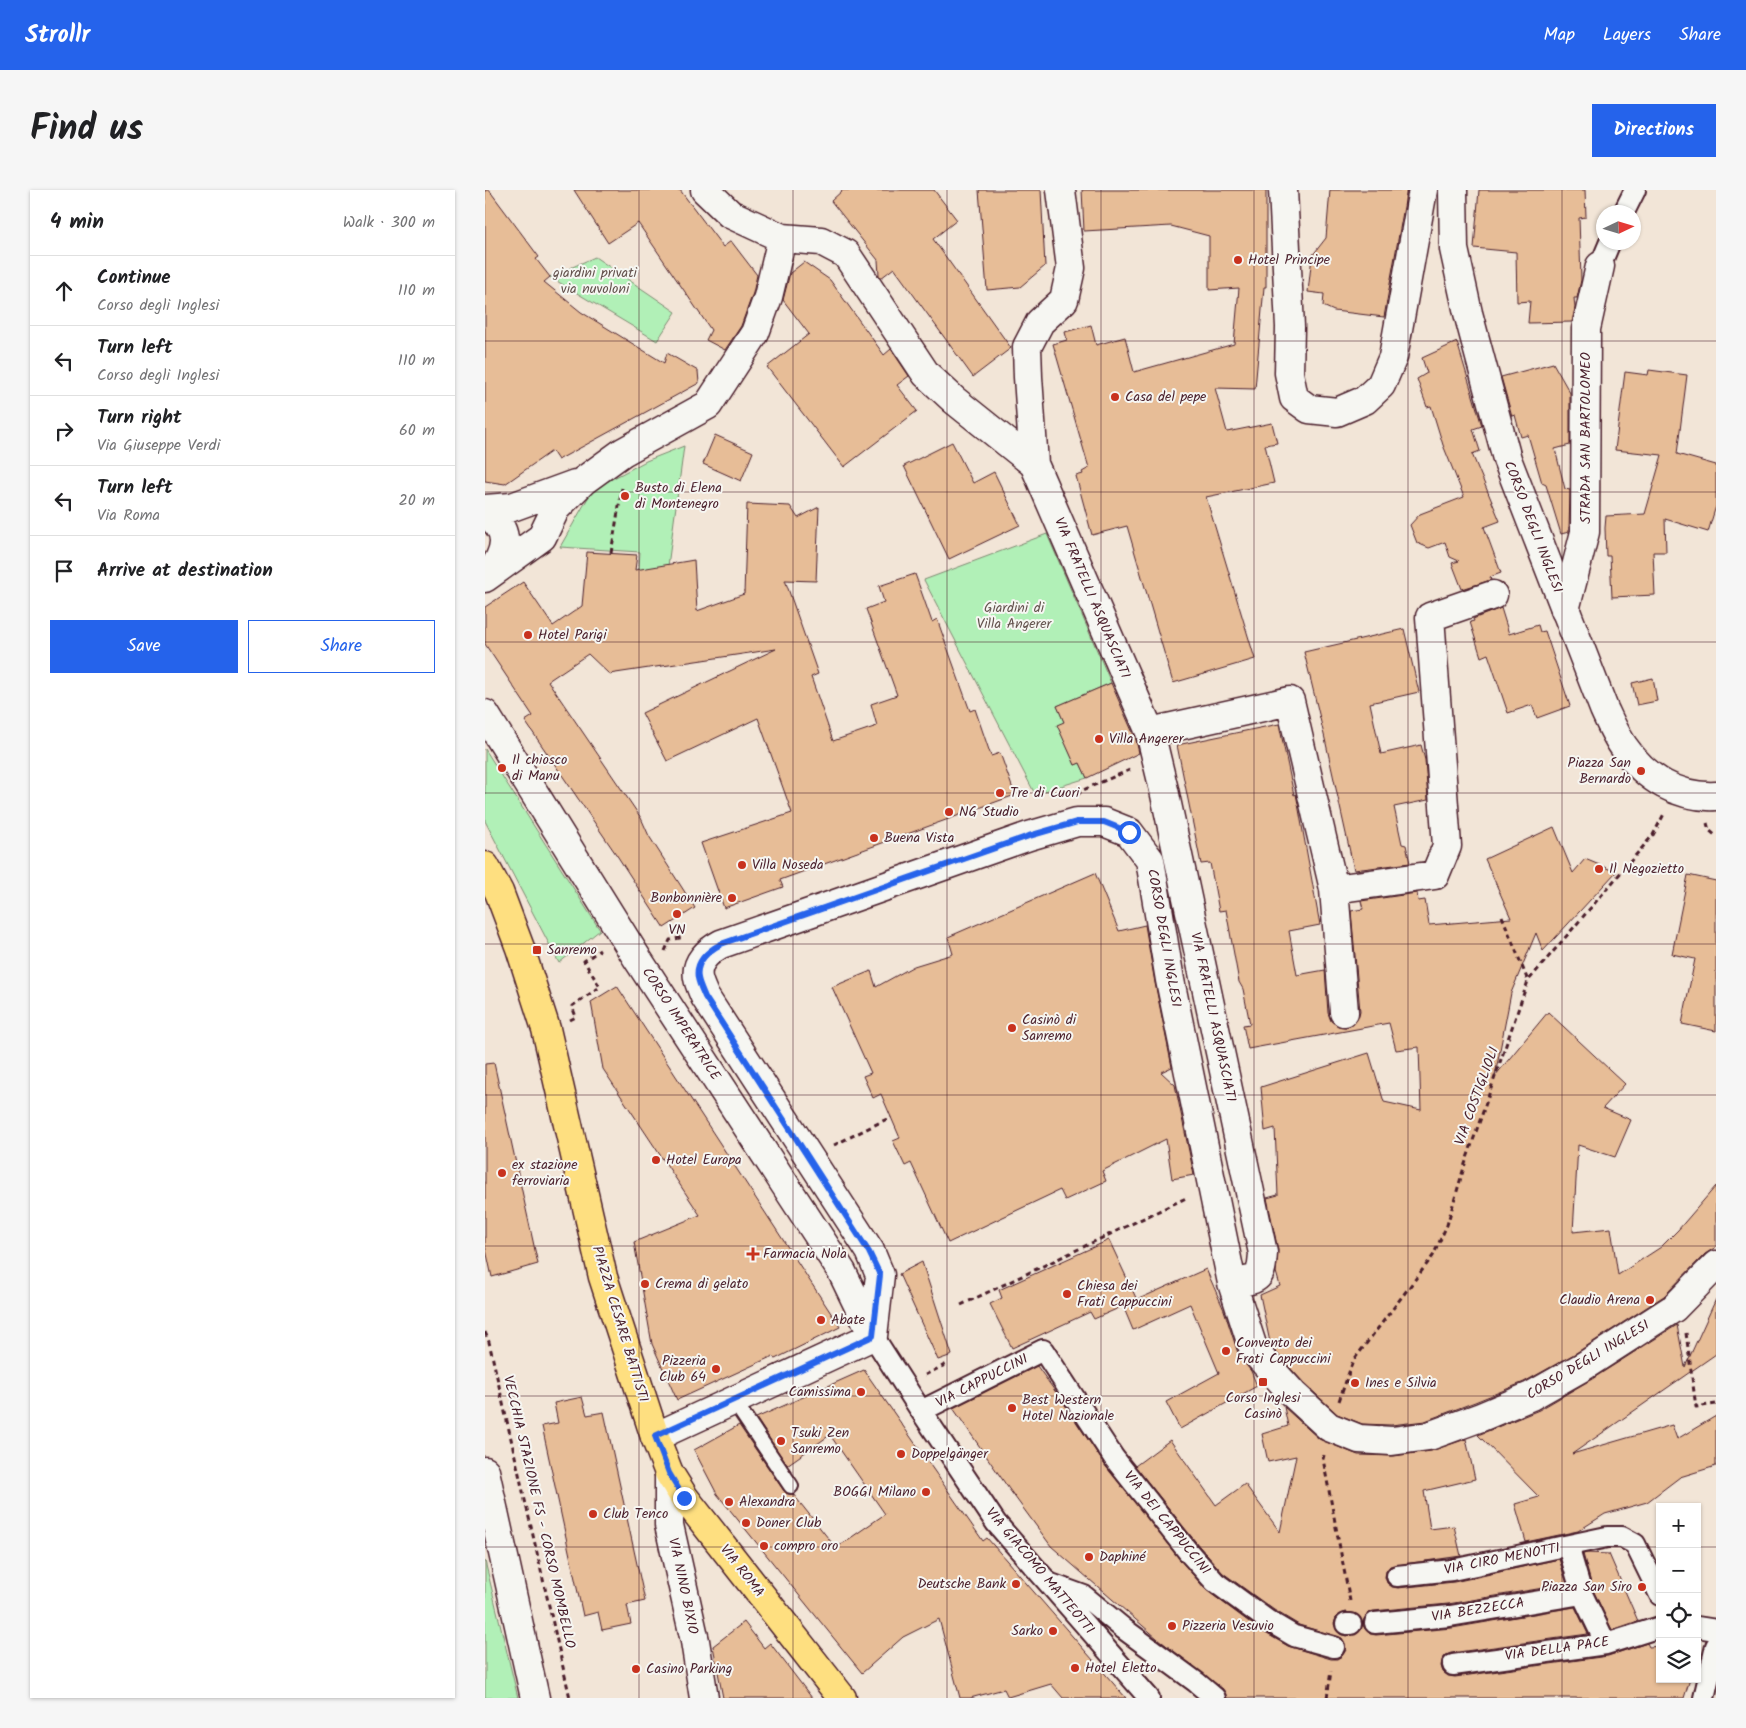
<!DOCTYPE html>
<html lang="en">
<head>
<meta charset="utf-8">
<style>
  body { margin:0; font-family:Kalam,sans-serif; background:#f6f6f6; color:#202124 }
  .controls { position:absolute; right:15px; bottom:15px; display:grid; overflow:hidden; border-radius:0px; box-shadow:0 1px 4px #0004 }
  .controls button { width:45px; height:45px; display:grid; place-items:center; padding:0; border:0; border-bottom:1px solid #e0e0e0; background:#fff; color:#202124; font:25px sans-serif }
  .compass { position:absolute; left:1111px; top:15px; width:45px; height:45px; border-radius:50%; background:#fff; box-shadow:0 1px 4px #0004; rotate:86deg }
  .stop { position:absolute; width:15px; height:15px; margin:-11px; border:4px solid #2563eb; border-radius:50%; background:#fff }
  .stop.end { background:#2563eb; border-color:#fff; box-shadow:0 1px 5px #0008 }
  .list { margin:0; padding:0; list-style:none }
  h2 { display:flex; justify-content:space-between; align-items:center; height:65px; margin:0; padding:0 20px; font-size:21px }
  h2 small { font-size:16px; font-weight:400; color:#757577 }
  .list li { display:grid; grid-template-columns:32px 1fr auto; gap:15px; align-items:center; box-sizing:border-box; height:70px; padding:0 20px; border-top:1px solid #e0e0e0 }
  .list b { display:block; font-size:19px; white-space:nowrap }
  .list p { margin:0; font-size:16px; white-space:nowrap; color:#757577 }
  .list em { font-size:16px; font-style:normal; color:#757577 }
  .actions { display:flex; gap:10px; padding:15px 20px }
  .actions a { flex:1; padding:11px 0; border:1px solid #2563eb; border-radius:0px; text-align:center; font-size:18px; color:#2563eb }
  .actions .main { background:#2563eb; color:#fff }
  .icon { flex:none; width:28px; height:28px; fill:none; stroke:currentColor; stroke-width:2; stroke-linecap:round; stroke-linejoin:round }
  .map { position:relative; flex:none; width:1231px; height:1508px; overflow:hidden; border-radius:0px }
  header { display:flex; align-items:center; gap:30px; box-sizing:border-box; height:70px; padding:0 25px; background:#2563eb; color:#fff }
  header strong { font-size:24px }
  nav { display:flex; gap:28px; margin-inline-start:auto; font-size:18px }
  .intro { display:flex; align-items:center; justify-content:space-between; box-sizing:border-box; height:120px; padding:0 30px }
  h1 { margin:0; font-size:35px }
  .button { padding:12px 22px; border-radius:0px; background:#2563eb; color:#fff; font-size:18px; font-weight:700 }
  main { display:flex; gap:30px; padding:0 30px }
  aside { flex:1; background:#fff; border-radius:0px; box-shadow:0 1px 4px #0004 }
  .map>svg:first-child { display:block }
</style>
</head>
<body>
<header>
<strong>Strollr</strong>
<nav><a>Map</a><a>Layers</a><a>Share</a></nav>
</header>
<div class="intro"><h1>Find us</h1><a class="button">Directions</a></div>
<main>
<aside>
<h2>4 min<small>Walk · 300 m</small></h2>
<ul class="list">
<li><svg class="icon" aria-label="ahead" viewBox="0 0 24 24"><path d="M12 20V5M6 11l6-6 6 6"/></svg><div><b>Continue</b><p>Corso degli Inglesi</p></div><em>110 m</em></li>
<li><svg class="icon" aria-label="left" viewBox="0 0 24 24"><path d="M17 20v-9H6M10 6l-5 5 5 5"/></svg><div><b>Turn left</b><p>Corso degli Inglesi</p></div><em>110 m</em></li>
<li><svg class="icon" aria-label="right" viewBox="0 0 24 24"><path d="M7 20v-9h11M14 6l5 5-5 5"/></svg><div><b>Turn right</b><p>Via Giuseppe Verdi</p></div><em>60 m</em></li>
<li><svg class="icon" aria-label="left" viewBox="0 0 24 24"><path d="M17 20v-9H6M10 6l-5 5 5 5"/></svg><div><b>Turn left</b><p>Via Roma</p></div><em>20 m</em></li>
<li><svg class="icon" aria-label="arrive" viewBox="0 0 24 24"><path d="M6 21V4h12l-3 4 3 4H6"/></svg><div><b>Arrive at destination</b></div></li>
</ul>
<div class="actions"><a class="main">Save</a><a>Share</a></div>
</aside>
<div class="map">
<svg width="1231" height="1508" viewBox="0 0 1231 1508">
  <rect width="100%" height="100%" fill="#f2e5d7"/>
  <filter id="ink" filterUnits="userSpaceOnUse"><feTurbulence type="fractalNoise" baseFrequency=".02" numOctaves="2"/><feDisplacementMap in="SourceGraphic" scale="10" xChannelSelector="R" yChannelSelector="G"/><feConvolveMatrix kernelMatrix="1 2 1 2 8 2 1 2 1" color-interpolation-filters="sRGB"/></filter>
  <g filter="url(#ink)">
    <path fill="#b1f0b7" stroke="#7e8871" d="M110,67L191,122L172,151L65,87Z
      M199,256L179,406L152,411L155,362L75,357L108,299L161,271Z
      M562,344L626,493L572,516L579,532L573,536L590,575L595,573L602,588L550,604L439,390Z
      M0,559L115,740L74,773L0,631Z
      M0,1371L33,1508H0Z"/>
    <path fill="#e7bd97" stroke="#4a1f2b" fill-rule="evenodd" d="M0,0H4L54,67L51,69L65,87L59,92L96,122L179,173L182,163L213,181L214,193L73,270L67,261L20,294L0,291Z
      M89,0H195L238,57L246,51L272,85L268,103L256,136L240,160L221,150L226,140L153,33L123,53Z
      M358,0H449L472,30L448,49L526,158L488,187L409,78L396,88L394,85L393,70L346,11Z
      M494,0H556L560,76L535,97L502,100Z
      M597,0H781V97H779L770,199L730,198L742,242L787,233L792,253L780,255L789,293L721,307L770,469L688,493L642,336L607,345L591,286L598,284L597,282L604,278L568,154L582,150L580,142L606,135L611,155L640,147L649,182L749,154L754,98L724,100V46L686,36L599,41Z
      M845,0H922L899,127L849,121L838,116L839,104L823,102L827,66L841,48Z
      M994,0H1100L1101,27L1094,28L1096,90L1092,108H1089L1090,118L1087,132L1043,133L1045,111L1032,112L1031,62L989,58Z
      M319,72L345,90L399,165L406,159L424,186L412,195L432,221L359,277L282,177L324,144L298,110L305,83Z
      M972,152L997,236L988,239L995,261L987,264L1015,331L999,337L1016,383L1005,387L1006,390L977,399L967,373L974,371L965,367L960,352L944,358L932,353L925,335L935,324L979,307L958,255L946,216L942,217L932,189L942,183L937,168Z
      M1068,173L1085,203V255L1070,259L1080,299L1085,300L1084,340V342L1076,344L1061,295L1057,293L1043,245L1036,247L1030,225L1027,226L1016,187Z
      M1164,180L1202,185L1192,264L1231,275V316L1223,342L1180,329L1181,362H1168L1170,405L1127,407L1125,366H1121L1120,338L1121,326L1160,324L1177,265L1130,260L1140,182L1163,185Z
      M230,245L268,262L256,291L218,274Z
      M467,252L488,293L509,282L535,335L464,369L419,276Z
      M262,314L305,316L313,328L334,317L331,391L300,390L333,484L326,487L348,551L392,536L386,514L412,505L381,419L399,412L394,396L430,384L447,432L452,429L485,521L490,519L506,566L515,563L530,605L295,690L298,697L239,718L216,653L307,623L273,528L182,571L157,523L291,459L124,484L103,464L63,491L156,628L164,646L210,718L179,738L133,667L40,531L48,526L0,454V417L38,392L68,436L97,416L102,362L152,365L150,380L209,370L212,421L259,404Z
      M1016,418L1024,444L1053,435L1055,442L1060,441L1085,516L1052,528L1047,515L1023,523L1003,464L996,467L985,432L989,431L988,429Z
      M919,439L934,502L885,513L896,564L936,555L940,570L943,610L909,617L917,654L921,655L925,673L869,680L840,549L819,462Z
      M1168,488L1172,511L1152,515L1147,493Z
      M626,493L651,550L654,563L602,588L595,573L590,575L572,535L579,532L572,516Z
      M794,534L809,605L811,604L813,614L835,735L804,741L812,785L840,780L843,823L846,831L853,836L861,837L868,835L873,828L875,821L866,721L878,719L876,711L932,703L933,711L940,710L944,735L1026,728L1000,669L1069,637L1088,683L1100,669L1131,682L1058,761L1051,743L1026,803L1010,886L1063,822L1140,894L1118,918L1146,930L1130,967L1093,955L1088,1042L1126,1038L1133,1085L1176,1057L1193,1040L1231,996V1057L1220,1064L1179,1106L1091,1163L1039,1192L990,1212L940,1231L906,1235L877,1234L852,1224L819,1193L786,1157L775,1105L795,1096L791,1082L793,1060L782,1008L793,1005L790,938L780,941L776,897L884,863L899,912L936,920L934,857L911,860L904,833L763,859L758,835L765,834L758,799L754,792L741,720L734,721L725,673L716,674L692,555Z
      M610,683L634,741L660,735L670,793L687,877L676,882L690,895L709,985L687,989L681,949L617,981L621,991L580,1010L575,1000L463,1053L426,973L420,976L408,951L415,948L396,904L388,908L378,886L386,883L347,797L386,781L391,797L429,776L468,764L463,747Z
      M1203,685L1231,691V841L1197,834L1210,769L1187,764Z
      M132,796L355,1137L290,1169L288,1166L192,1210L167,1154L149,1052L215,1025L118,879L106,812Z
      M9,873L53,1074L7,1087L0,1055V874Z
      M624,1050L652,1110L609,1129L605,1122L527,1158L505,1114L517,1108L514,1100Z
      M437,1072L467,1165L453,1170L414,1084Z
      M721,1079L739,1120L754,1166L766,1181L772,1196L695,1239L681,1212L734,1183L705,1114L648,1140L638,1116Z
      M1231,1109V1164L1087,1264L1187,1235L1192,1249L1231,1226V1276L1195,1287L1162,1312L1120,1324L1093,1341L1041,1352L1030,1314L1054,1307L993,1245L1054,1220L1107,1189L1192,1135L1200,1177Z
      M552,1176L580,1215L620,1275L696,1371L721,1400L775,1440L803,1456L846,1469H852L857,1466L861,1460L860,1454L857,1448L814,1435L789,1420L738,1383L714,1356L650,1276L685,1250L731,1315L760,1294L795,1342L811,1266L783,1272L777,1244L803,1236L799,1217L834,1249L873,1265L909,1266L946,1261L981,1249L990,1289L939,1301L945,1339L969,1336L976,1366L905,1376L901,1381L900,1387L902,1393L907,1397L913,1398L969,1392L1074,1369L1082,1394L963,1414L888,1421L883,1424L879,1429L878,1435L880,1439L885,1444L891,1445L967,1438L1090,1417L1103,1444L966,1463L961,1465L957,1470L956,1476L958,1482L963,1486L970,1487L1123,1466L1162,1453L1164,1457L1175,1456V1489H1205L1199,1508H742L738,1499L673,1449L566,1356L524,1299L468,1218ZM861,1422L871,1424L876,1429L878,1434L876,1439L871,1444L861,1446L855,1444L851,1439L849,1434L851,1428L856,1424Z
      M379,1180L498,1351L502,1348L641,1508H578L566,1494L523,1507L519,1499L485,1508H475L454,1429L418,1447L377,1483L232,1304L209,1260L254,1235L299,1301L303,1304H308L351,1358L400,1324L345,1245L302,1275L271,1228Z
      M97,1207L102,1225L119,1222L160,1411L142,1415L146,1434L117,1440L113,1422L98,1426L57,1236L73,1233L69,1213Z
      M1102,1363L1124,1364L1153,1431L1127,1440L1108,1400L1098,1364Z
      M259,1432L279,1458L285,1453L327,1508H238L228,1456Z"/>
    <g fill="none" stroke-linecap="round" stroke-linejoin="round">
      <g stroke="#4a1f2b" stroke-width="18">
        <path id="service" d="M249,1211L306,1296"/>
      </g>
      <g stroke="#4a1f2b" stroke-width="24">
        <path id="pedestrian" d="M1139,22L1150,0
          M1115,76L1125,52
          M388,1146L436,1221L511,1333L664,1508
          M436,1221L558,1160L629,1268L705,1364L730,1392L782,1430L809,1446L849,1457
          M1083,1356L1097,1404L1121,1454
          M912,1386L967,1380L1122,1347H1137L1150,1354L1175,1405
          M566,1394L599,1406L639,1439L711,1492L730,1508
          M890,1433L965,1426L1097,1404
          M861,1434H866
          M1212,1437L1231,1440
          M968,1475L1121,1454L1175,1437
          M1219,1508L1231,1456"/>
      </g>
      <g stroke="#4a1f2b" stroke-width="31">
        <path id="minor" d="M576,0L586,78L579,110L555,132L542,157L543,187L549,274L665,542L679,600L778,1063C776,1091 773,1089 747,1093
          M798,0L805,137L804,183L809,208L824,219L852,222L880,210L896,195L908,167L938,0
          M297,48L336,51L361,64L441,184L469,210L549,274
          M0,319L27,317L90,294
          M0,324C28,339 21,363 5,383
          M0,388L57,347L71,318L98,291L138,262L223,215L270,143L283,107L297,48L245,24L220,0
          M1080,420L1100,342L1101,139L1115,76
          M0,524L152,768L357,1082L388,1146
          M665,542L805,511L849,699L859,822
          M849,699L950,685L962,656L945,427L1008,405
          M388,1146L395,1085L385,1061L220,807C218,802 214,794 213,788C210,772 223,761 236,754L544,646L592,632H619L644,642L665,670L685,790L747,1093L769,1161L808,1204L844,1237L874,1249L907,1251L944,1246L996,1227L1046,1206L1099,1176L1189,1118L1231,1075
          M170,1247L388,1146
          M0,1281L50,1508
          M184,1283V1335L210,1451L219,1508"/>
      </g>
      <g stroke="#4a1f2b" stroke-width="31">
        <path id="secondary" d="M968,0L969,59L983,123L1022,269L1119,519C1125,532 1131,546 1139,557C1161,589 1193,608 1231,606"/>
      </g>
      <g stroke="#4a1f2b" stroke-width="31">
        <path id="primary" d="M0,676L14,702L35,758L61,839L118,1087L170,1247L184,1283L199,1307L357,1508"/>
      </g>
      <path stroke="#4a1f2b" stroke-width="3" stroke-dasharray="5 4" stroke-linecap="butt" d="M126,363L137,298
        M592,605L598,600L647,579
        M1222,633L1224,640L1231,646
        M1017,726L1043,791
        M180,761L185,750L199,747
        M85,830L91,827L87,816L115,797L99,771L115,760
        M349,955L406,927
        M476,1115L701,1008
        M0,1142L4,1152L85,1508
        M1201,1143L1211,1217L1231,1214
        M440,1185L462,1174
        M854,1211L868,1171L948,1066L962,1035L980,974L1043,791L1168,645L1179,624
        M839,1265L838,1269L865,1411
        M842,1508L846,1481"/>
      <use href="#service" stroke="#f6f6f2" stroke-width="14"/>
      <use href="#pedestrian" stroke="#f6f6f2" stroke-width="20"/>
      <use href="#minor" stroke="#f6f6f2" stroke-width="28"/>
      <use href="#secondary" stroke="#f6f6f2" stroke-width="28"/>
      <use href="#primary" stroke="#fedf80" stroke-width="28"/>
    </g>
  </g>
  <g fill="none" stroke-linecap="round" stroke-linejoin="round" filter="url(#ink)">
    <path stroke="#2563eb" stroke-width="6" d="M199,1308L184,1283L170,1246L388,1146L395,1085L384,1062L220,807C218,802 214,794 213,788C210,772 223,761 236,754L544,646L592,632H619L644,642"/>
  </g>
  <path fill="none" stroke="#4a1f2b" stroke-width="1" stroke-opacity="0.55" d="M154,0V1508M308,0V1508M462,0V1508M616,0V1508M769,0V1508M923,0V1508M1077,0V1508M0,151H1231M0,302H1231M0,452H1231M0,603H1231M0,754H1231M0,905H1231M0,1056H1231M0,1206H1231M0,1357H1175M1212,1357H1231"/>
  <g fill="#c8321e" stroke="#f6f6f2" stroke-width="2">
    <circle cx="753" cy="70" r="5"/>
    <circle cx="630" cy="207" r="5"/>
    <circle cx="140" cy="306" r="5"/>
    <circle cx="43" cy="445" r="5"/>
    <circle cx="614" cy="549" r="5"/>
    <circle cx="17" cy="578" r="5"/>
    <circle cx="1156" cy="581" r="5"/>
    <circle cx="515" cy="603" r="5"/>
    <circle cx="464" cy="622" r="5"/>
    <circle cx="389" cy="648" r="5"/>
    <circle cx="257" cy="675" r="5"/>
    <circle cx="1114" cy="679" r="5"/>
    <circle cx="247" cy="708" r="5"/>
    <circle cx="192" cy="724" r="5"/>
    <rect x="47" y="755" width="10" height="10" rx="2.5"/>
    <circle cx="527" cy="838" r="5"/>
    <circle cx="171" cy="970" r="5"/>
    <circle cx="17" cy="983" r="5"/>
    <path d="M265.5 1056.5h5v5h5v5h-5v5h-5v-5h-5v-5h5z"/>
    <circle cx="160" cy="1094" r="5"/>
    <circle cx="582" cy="1104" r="5"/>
    <circle cx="1165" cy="1110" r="5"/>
    <circle cx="336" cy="1130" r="5"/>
    <circle cx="741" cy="1161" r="5"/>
    <circle cx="231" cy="1179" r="5"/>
    <rect x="773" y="1187" width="10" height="10" rx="2.5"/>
    <circle cx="870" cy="1193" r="5"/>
    <circle cx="376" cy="1202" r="5"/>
    <circle cx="527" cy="1218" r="5"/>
    <circle cx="296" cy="1251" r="5"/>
    <circle cx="416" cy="1264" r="5"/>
    <circle cx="441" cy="1302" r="5"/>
    <circle cx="244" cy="1312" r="5"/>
    <circle cx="108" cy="1324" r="5"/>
    <circle cx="261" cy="1333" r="5"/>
    <circle cx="279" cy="1356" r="5"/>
    <circle cx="604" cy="1367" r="5"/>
    <circle cx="531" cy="1394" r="5"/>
    <circle cx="1157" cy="1397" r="5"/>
    <circle cx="687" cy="1436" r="5"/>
    <circle cx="568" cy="1441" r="5"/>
    <circle cx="590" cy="1478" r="5"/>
    <circle cx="151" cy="1479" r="5"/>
  </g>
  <g text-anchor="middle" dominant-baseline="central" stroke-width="4" stroke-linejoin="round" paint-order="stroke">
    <g font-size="14" fill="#4a1f2b" stroke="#f6f6f2" text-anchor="start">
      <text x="763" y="70">Hotel Principe</text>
      <text x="640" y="207">Casa del pepe</text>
      <text x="150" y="298">Busto di Elena<tspan x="150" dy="16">di Montenegro</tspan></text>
      <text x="53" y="445">Hotel Parigi</text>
      <text x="624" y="549">Villa Angerer</text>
      <text x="27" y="570">Il chiosco<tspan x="27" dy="16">di Manu</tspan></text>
      <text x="1146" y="573" text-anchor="end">Piazza San<tspan x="1146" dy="16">Bernardo</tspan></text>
      <text x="525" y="603">Tre di Cuori</text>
      <text x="474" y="622">NG Studio</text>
      <text x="399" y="648">Buena Vista</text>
      <text x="267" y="675">Villa Noseda</text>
      <text x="1124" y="679">Il Negozietto</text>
      <text x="237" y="708" text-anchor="end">Bonbonnière</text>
      <text x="192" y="740" text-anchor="middle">VN</text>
      <text x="62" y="760">Sanremo</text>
      <text x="537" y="830">Casinò di<tspan x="537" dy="16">Sanremo</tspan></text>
      <text x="181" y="970">Hotel Europa</text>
      <text x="27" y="975">ex stazione<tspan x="27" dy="16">ferroviaria</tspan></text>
      <text x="278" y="1064">Farmacia Nola</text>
      <text x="170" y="1094">Crema di gelato</text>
      <text x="592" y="1096">Chiesa dei<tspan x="592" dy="16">Frati Cappuccini</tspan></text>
      <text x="1155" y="1110" text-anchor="end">Claudio Arena</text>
      <text x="346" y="1130">Abate</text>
      <text x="751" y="1153">Convento dei<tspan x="751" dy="16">Frati Cappuccini</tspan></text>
      <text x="221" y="1171" text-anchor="end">Pizzeria<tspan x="221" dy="16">Club 64</tspan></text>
      <text x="880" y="1193">Ines e Silvia</text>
      <text x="366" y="1202" text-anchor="end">Camissima</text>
      <text x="778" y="1208" text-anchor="middle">Corso Inglesi<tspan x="778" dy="16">Casinò</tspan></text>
      <text x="537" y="1210">Best Western<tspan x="537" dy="16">Hotel Nazionale</tspan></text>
      <text x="306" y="1243">Tsuki Zen<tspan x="306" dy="16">Sanremo</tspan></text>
      <text x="426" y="1264">Doppelgänger</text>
      <text x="431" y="1302" text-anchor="end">BOGGI Milano</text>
      <text x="254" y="1312">Alexandra</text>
      <text x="118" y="1324">Club Tenco</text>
      <text x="271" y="1333">Doner Club</text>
      <text x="289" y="1356">compro oro</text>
      <text x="614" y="1367">Daphiné</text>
      <text x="521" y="1394" text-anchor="end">Deutsche Bank</text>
      <text x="1147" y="1397" text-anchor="end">Piazza San Siro</text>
      <text x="697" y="1436">Pizzeria Vesuvio</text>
      <text x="558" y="1441" text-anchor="end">Sarko</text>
      <text x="600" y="1478">Hotel Eletto</text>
      <text x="161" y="1479">Casino Parking</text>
    </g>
    <g font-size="14" fill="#64534e" stroke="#f6f6f2">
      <text x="110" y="83">giardini privati<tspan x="110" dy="16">via nuvoloni</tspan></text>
      <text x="529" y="418">Giardini di<tspan x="529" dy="16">Villa Angerer</tspan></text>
    </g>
    <g font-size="14" fill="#4a1f2b" stroke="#f6f6f2">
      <text transform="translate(1101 248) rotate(-90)">STRADA SAN BARTOLOMEO</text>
      <text transform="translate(1048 337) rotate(69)">CORSO DEGLI INGLESI</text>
      <text transform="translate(607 408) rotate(67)">VIA FRATELLI ASQUASCIATI</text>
      <text transform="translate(679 748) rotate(80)">CORSO DEGLI INGLESI</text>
      <text transform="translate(728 827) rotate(78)">VIA FRATELLI ASQUASCIATI</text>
      <text transform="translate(196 834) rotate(57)">CORSO IMPERATRICE</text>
      <text transform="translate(992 906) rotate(-70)">VIA COSTIGLIOLI</text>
      <text transform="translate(135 1134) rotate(73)">PIAZZA CESARE BATTISTI</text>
      <text transform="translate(1103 1170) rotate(-31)">CORSO DEGLI INGLESI</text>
      <text transform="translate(497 1191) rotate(-27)">VIA CAPPUCCINI</text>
      <text transform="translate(54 1322) rotate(77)">VECCHIA STAZIONE FS - CORSO MOMBELLO</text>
      <text transform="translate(682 1333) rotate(51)">VIA DEI CAPPUCCINI</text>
      <text transform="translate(1017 1369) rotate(-11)">VIA CIRO MENOTTI</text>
      <text transform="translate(257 1381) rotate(52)">VIA ROMA</text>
      <text transform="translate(555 1381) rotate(50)">VIA GIACOMO MATTEOTTI</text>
      <text transform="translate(198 1396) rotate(78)">VIA NINO BIXIO</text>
      <text transform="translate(993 1420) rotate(-9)">VIA BEZZECCA</text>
      <text transform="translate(1072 1459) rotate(-8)">VIA DELLA PACE</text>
    </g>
  </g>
</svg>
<div class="controls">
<button>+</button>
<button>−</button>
<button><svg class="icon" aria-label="locate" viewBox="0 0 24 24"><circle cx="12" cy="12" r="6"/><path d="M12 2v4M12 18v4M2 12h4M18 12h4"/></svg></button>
<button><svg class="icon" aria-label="layers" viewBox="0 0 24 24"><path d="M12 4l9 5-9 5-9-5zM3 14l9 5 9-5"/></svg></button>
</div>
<svg class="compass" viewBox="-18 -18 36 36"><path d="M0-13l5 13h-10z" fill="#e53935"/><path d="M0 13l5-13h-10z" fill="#757577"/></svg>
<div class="stop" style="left:644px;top:642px"></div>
<div class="stop end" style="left:199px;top:1308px"></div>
</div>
</main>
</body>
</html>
